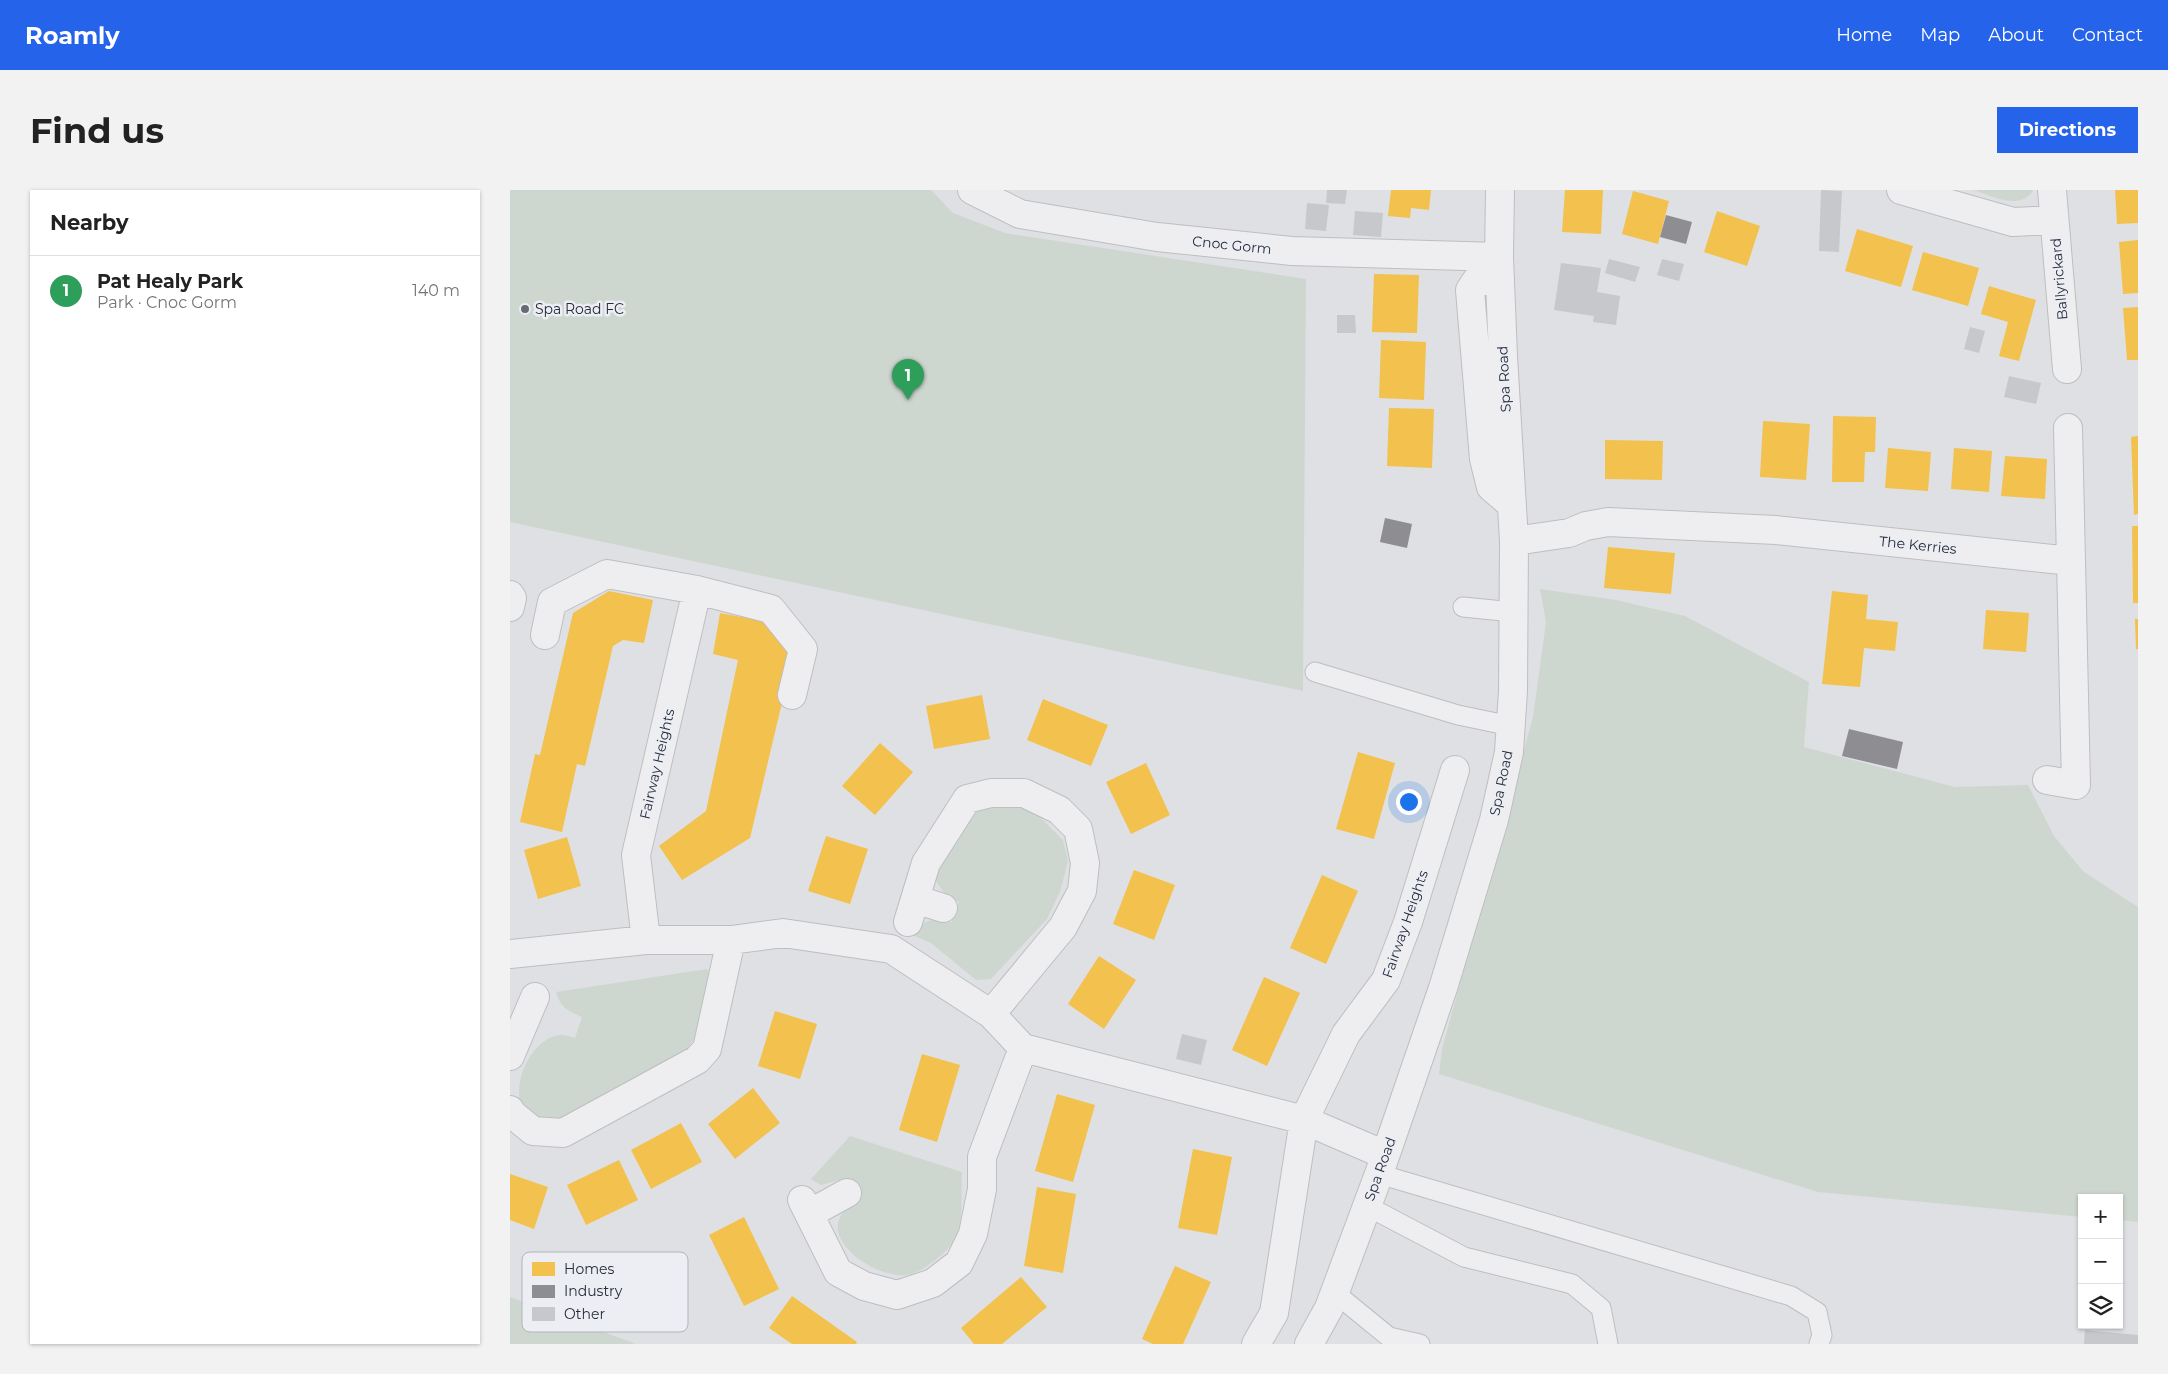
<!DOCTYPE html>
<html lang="en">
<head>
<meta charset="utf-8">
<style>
  body { margin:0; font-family:Montserrat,sans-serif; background:#f2f2f2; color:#222 }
  .controls { position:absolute; right:15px; bottom:15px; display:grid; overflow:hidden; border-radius:0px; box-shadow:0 1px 4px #0004 }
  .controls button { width:45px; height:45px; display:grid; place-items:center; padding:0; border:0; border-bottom:1px solid #e0e0e0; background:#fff; color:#222; font:25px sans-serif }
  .you { position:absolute; left:898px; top:611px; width:18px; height:18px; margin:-12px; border:4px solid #fff; border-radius:50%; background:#1a73e8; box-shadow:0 0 0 8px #1a73e833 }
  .badge { display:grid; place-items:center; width:32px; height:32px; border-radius:50%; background:#2563eb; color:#fff; font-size:16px; font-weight:700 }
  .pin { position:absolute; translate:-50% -41px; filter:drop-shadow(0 1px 2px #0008) }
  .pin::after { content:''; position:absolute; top:26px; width:18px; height:15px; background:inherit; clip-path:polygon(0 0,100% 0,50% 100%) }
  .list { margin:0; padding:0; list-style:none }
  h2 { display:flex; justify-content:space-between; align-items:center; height:65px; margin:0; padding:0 20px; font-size:21px }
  h2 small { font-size:16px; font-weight:400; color:#767676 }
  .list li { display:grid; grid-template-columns:32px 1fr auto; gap:15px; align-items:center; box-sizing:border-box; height:70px; padding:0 20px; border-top:1px solid #e0e0e0 }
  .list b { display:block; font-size:19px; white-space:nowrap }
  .list p { margin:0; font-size:16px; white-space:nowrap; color:#767676 }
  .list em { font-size:16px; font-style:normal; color:#767676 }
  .icon { flex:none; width:28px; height:28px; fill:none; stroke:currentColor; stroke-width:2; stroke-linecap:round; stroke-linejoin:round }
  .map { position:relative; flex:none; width:1628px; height:1154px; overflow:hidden; border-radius:0px }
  header { display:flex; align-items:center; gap:30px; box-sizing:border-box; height:70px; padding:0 25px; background:#2563eb; color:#fff }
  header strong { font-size:24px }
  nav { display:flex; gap:28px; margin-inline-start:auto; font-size:18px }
  .intro { display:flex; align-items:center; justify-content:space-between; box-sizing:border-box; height:120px; padding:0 30px }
  h1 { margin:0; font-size:35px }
  .button { padding:12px 22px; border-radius:0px; background:#2563eb; color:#fff; font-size:18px; font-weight:700 }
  main { display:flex; gap:30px; padding:0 30px }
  aside { flex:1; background:#fff; border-radius:0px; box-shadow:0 1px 4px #0004 }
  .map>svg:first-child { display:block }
</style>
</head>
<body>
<header>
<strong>Roamly</strong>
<nav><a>Home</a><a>Map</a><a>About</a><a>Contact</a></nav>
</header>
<div class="intro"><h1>Find us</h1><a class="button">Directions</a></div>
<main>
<aside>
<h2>Nearby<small></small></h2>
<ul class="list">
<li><span class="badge" style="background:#2e9e5b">1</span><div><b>Pat Healy Park</b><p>Park · Cnoc Gorm</p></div><em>140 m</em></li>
</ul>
</aside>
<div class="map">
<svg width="1628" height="1154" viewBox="0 0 1628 1154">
  <rect width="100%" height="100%" fill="#dfe0e3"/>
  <path fill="#ced7cf" d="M0,0H421L443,23L495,43L796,89L793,501L0,332Z
    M1463,0H1523V1C1509,21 1482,6 1463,0Z
    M1030,399L1106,410L1175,426L1299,492L1294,557L1445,597L1518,595L1544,646L1574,682L1628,717V1032L1609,1030V1008H1572V1027L1308,1002L929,884L932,859L1023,527L1036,432Z
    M471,614L508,615L526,623L553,650L558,671L550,702L537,729L481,789L466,790L421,753L400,744C416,729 420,728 442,732L449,712C434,705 428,697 422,682L439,649Z
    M197,779C199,784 203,792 202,797C201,826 187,850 167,870L44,935C36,931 18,927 13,920C0,895 21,848 50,845C55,844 60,847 65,848L72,827C58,821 50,817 46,802Z
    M340,946L452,982C451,997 453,1030 448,1042C442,1056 435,1063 424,1071C417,1076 409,1082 401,1084C369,1094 292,1041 347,1012L337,988L311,995L301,989Z
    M0,1107L118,1151L126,1154H0Z"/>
  <path fill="#f2c14e" d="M881,0H921L919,20L901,18L900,28L878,26Z
    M1055,0H1093L1091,44L1052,42Z
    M1605,0H1628V33L1607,34Z
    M1123,1L1159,11L1148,54L1112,44Z
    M1207,21L1250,36L1237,76L1194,62Z
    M1347,39L1403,56L1391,97L1335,81Z
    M1628,50V103L1613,104L1609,52Z
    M1413,62L1469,78L1458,116L1402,100Z
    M864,84L909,85L907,143L862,142Z
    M1479,96L1526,110L1509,171L1489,166L1498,132L1471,124Z
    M1628,117V170H1617L1613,118Z
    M871,150L916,152L914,210L869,208Z
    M879,218L924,219L922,278L877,276Z
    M1323,226L1366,227L1365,262H1355L1354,292H1322Z
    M1253,231L1300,234L1296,290L1250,287Z
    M1628,246V324L1624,325L1621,247Z
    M1095,250L1153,251L1152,290L1095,289Z
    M1378,258L1421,262L1418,301L1375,298Z
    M1444,258L1482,261L1479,302L1441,299Z
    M1495,266L1537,269L1535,309L1491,306Z
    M1622,336H1628V413H1623Z
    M1098,357L1165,363L1161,404L1094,398Z
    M99,401L143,410L134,453L113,450L103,456L75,576L67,574L52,642L10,632L25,564L30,565L63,423Z
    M1322,401L1358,405L1356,429L1388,432L1385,461L1354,458L1350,497L1312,494Z
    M1476,420L1519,423L1516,462L1473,459Z
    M210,423L260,432L283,466L240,648L172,690L149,656L196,621L228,470L203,464Z
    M1625,429H1628V459H1626Z
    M472,505L480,549L424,559L416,516Z
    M533,509L598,535L581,576L517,550Z
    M370,553L403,582L365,625L332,596Z
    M848,562L885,573L864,649L826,639Z
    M636,573L660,625L621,644L596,592Z
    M316,646L358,659L340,714L298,701Z
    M57,647L71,696L28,709L14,660Z
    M624,680L665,695L644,750L603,734Z
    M812,685L848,701L816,774L780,758Z
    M589,766L626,790L594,839L558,814Z
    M754,787L790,803L757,876L722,860Z
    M265,821L307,834L290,889L248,876Z
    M412,864L450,875L427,952L389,940Z
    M243,898L270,933L225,969L198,934Z
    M547,904L585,915L563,992L525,981Z
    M171,933L192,972L141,999L121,960Z
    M683,959L722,967L707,1045L668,1038Z
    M109,970L128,1010L76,1035L57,995Z
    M0,984L38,997L24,1039L0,1030Z
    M527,997L566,1004L553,1083L514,1076Z
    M234,1027L269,1099L234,1116L199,1045Z
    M665,1076L701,1092L673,1154H643L632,1149Z
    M511,1087L537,1117L492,1154H464L451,1138Z
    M282,1106L347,1152L346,1154H282L259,1138Z"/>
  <path fill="#8d8d92" d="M1156,25L1182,32L1176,54L1150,47Z
    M875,328L902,334L897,358L870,352Z
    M1339,539L1393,552L1387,579L1332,566Z"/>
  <path fill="#c7c8cb" d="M817,0H837L835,14L816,13Z
    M1311,0L1332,1L1329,62L1309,61Z
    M797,13L819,15L816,41L795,39Z
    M845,21L873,23L871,47L843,45Z
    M1099,69L1130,77L1125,92L1095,83Z
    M1152,69L1174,74L1169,91L1147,85Z
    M1051,73L1091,78L1087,102L1110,106L1106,135L1083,132L1084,126L1044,120Z
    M827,125H845L846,143H827Z
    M1460,137L1475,141L1469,163L1454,159Z
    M1499,186L1531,193L1526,214L1494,207Z
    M672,844L697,850L691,875L666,869Z
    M1575,1140L1628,1145V1154H1574Z"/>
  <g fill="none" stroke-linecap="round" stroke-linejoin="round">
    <g stroke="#bdbec1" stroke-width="21">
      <path id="service" d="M953,417L1003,422
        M805,482L948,525L1001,536
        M869,984L1281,1106L1307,1122L1312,1145L1309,1154
        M857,1016L954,1067L1062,1094L1091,1118L1098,1154
        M825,1103L879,1147L910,1154"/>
    </g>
    <g stroke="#bdbec1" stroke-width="30">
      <path id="minor" d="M462,0L510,24L647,47L782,61L989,67
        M1391,0L1503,32L1544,30
        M1542,0L1557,179
        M990,89L966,91L960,100L974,269L981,297L1002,315
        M1558,238L1561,371
        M1004,351L1059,343L1076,336L1098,332L1266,340L1561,371L1566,595L1537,590
        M0,405L2,408L0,417
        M35,445L42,412L97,384L187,400L261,419L293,459L282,505
        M405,709L433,718
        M398,732L416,673L457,609L481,603H514L549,620L568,639L575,673L572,701L553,737L481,824
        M136,750L126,665L187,400
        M0,764L136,750H221L273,743L381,759L481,824L513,858L794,930L875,965
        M0,866L25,807
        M0,920L2,924L23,941L53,943L187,870L197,859L221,750
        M292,1010L328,1082L354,1096L387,1105L423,1093L449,1073L463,1044L472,999V967L513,858
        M299,1024L337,1003
        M746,1154L764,1123L794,930L836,844L876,790L898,732L945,580
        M799,1154L819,1118L869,984L933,798L984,630L999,562L1003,501L1004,351L993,166L989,67L990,0"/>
    </g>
    <use href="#service" stroke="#eeeef0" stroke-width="19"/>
    <use href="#minor" stroke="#eeeef0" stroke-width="28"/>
  </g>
  <circle fill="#676b76" stroke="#eceef3" stroke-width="2" cx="15" cy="119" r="5"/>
  <g text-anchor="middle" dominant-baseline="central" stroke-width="5" stroke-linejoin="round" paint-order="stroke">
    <g font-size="14" fill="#272c3b" stroke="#eceef3">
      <text transform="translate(722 55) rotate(6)">Cnoc Gorm</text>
      <text transform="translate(1549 89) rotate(-95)">Ballyrickard</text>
      <text transform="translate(994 189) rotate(-93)">Spa Road</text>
      <text transform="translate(1408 355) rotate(6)">The Kerries</text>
      <text transform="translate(147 574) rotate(-77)">Fairway Heights</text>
      <text transform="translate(991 593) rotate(-78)">Spa Road</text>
      <text transform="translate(895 734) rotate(-71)">Fairway Heights</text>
      <text transform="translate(870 979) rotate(-70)">Spa Road</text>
    </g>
    <g font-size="14" fill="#272c3b" stroke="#eceef3" text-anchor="start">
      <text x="25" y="119">Spa Road FC</text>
    </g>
  </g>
  <rect x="12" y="1062" width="166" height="80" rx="8" fill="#eceef3" stroke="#b1b4bc" stroke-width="1"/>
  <rect x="22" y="1072" width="23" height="14" fill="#f2c14e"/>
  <rect x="22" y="1095" width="23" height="13" fill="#8d8d92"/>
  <rect x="22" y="1117" width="23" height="14" fill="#c7c8cb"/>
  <g font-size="14" fill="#272c3b">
    <text x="54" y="1084">Homes</text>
    <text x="54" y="1106">Industry</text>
    <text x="54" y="1129">Other</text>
  </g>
</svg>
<div class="controls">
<button>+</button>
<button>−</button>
<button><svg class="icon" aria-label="layers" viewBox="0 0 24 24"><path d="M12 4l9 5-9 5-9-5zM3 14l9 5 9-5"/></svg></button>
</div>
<div class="you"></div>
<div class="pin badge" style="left:398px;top:210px;background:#2e9e5b">1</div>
</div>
</main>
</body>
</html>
